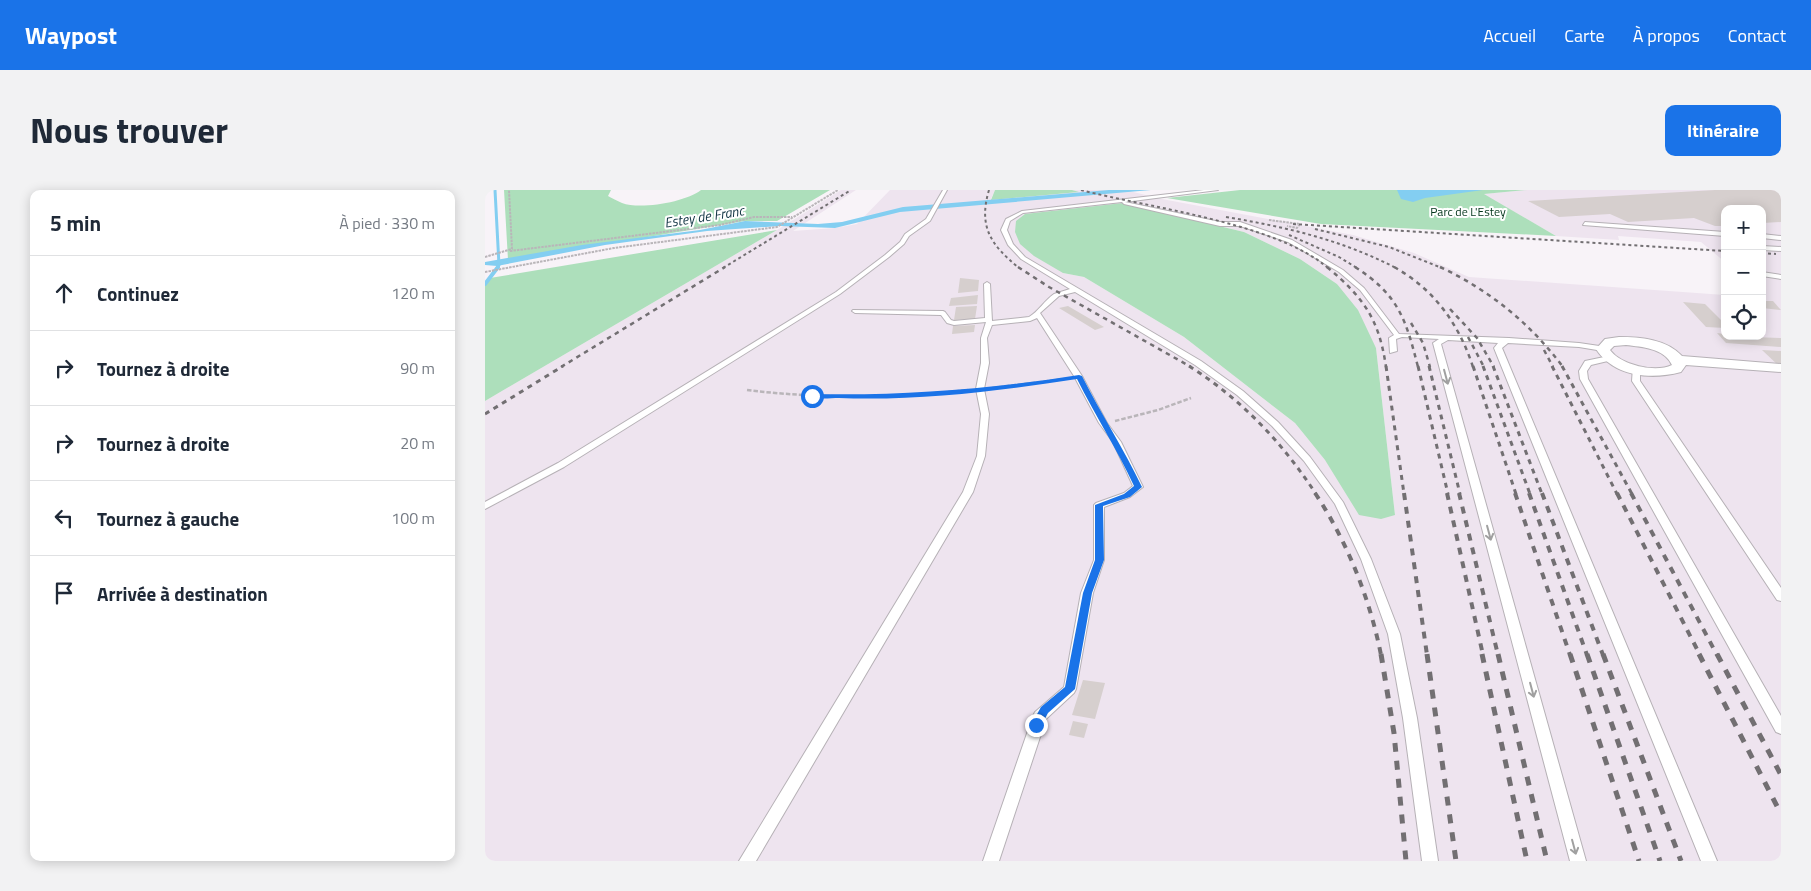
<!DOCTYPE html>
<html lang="fr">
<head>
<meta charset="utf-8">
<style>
  body { margin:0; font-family:"Titillium Web",sans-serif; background:#f2f2f3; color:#1f2937 }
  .controls { position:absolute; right:15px; top:15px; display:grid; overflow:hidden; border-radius:10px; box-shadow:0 2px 12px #0003 }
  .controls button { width:45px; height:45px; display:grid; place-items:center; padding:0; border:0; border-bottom:1px solid #e0e1e3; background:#fff; color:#1f2937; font:25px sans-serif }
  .stop { position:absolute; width:15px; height:15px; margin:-11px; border:4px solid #1a73e8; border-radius:50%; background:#fff }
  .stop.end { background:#1a73e8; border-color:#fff; box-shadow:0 1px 5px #0008 }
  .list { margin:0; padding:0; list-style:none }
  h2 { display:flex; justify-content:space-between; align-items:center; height:65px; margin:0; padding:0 20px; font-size:21px }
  h2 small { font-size:16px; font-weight:400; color:#747a83 }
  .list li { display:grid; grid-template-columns:32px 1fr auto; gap:15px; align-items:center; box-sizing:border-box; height:75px; padding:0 20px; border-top:1px solid #e0e1e3 }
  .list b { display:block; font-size:19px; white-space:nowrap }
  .list em { font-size:16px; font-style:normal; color:#747a83 }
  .icon { flex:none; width:28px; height:28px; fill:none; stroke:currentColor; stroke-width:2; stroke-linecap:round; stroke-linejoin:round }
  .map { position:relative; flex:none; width:1296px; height:671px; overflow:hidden; border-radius:10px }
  header { display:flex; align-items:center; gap:30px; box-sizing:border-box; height:70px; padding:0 25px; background:#1a73e8; color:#fff }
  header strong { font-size:24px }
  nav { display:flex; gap:28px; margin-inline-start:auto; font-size:18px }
  .intro { display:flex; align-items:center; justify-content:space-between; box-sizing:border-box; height:120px; padding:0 30px }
  h1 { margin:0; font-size:35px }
  .button { padding:12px 22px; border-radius:10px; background:#1a73e8; color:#fff; font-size:18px; font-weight:700 }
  main { display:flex; gap:30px; padding:0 30px }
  aside { flex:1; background:#fff; border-radius:10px; box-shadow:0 2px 12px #0003 }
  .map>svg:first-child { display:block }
</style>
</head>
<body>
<header>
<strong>Waypost</strong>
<nav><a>Accueil</a><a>Carte</a><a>À propos</a><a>Contact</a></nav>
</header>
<div class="intro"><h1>Nous trouver</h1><a class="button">Itinéraire</a></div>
<main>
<aside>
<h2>5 min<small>À pied · 330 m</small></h2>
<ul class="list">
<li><svg class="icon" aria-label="ahead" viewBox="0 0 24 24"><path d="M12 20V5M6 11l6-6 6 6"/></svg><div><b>Continuez</b></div><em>120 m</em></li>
<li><svg class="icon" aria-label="right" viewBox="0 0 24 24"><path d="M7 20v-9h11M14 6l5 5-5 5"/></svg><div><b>Tournez à droite</b></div><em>90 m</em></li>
<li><svg class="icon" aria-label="right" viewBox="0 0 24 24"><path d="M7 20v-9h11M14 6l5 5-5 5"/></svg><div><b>Tournez à droite</b></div><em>20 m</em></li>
<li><svg class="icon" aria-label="left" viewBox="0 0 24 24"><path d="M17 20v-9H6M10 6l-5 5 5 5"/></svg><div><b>Tournez à gauche</b></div><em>100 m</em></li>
<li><svg class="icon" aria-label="arrive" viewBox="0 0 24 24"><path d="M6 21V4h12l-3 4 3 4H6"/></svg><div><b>Arrivée à destination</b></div></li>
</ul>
</aside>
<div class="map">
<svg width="1296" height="671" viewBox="0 0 1296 671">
  <rect width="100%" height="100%" fill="#f8f3f8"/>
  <path fill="#eee4ef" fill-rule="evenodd" d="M356,0H371L308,41L350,38L372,34L405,0H510L506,9L592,2L587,0H640L677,9L868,45L929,63L984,87L1240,105V146H1277V108H1281L1277,104V19H1240V72L1216,52L1133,46L1134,50L1071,46L998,4L1042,0H1296V671H0V211L292,40ZM638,13L759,42L815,69L852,94L891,158L910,325L840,270L810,233L699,147L599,87L578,83Z"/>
  <path fill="#addfbb" d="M19,0H126L123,6C127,8 132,11 137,13C155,20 201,12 216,0H345L292,31H260L23,70Z
    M510,0H587L594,2L506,10Z
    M755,0H1042L999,4L1071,46L836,34L682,8Z
    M638,13L759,42L815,69L852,94L873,120L891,158L910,325L896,329L874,325L840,270L810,233L699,147L599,87L578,83L549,66L535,54L530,42L531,31L540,24Z
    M292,40L0,211V92L5,88Z"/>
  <path fill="#83cef1" d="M624,0H666L415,22L350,38L295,36L222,41L120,55L12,76L0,75V72L97,55L215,40L260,31L333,34L357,32L418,17Z
    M912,0H998L940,8L928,12L916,9Z"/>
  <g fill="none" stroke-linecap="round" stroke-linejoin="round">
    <path stroke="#83cef1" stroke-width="3" d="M10,0L14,75L12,78"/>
    <path stroke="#83cef1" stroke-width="4" d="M0,94L13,77"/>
  </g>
  <path fill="#d6cfce" d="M1230,0H1296V32L1277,33V19H1240V36H1230L1209,28L1143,32L1125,24L1074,27L1043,11Z
    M475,88L494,90L493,101L473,103Z
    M493,105L492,114L464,116L466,108Z
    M1277,111H1288L1296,120L1277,118Z
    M1198,112L1220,114L1240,134V138L1221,137Z
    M492,116L490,129L469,130L471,117Z
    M583,116L619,137L610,140L574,118Z
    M490,135L489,142L467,144L468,136Z
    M1232,143L1240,144V146L1296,148V157L1241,153Z
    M1277,160L1296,161V178Z
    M598,490L620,493L610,529L587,525Z
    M588,531L603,534L599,548L584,545Z"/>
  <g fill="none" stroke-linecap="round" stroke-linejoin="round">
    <g stroke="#b6b1b6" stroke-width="2">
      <path id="service" d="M458,0H462L445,31L424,46L419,54L404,67L355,104L79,277L0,319V312L73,273L351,102L400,65L415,52L420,44L441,29Z
        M719,0H733L640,12L735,32H755L807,50L858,80L879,98L914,144L1024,148L1094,153L1121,157L1122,159L1118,161L1094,157L1023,153L1017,158L1232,671H1216L1009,158L1013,153L963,150L956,154L1101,671H1085L948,153L954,149L917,147L911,149L912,161L905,163L904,148L909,145L875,100L854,82L803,52L755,36H735L639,14L637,12L538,23L525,31L522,40L528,54L540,67L716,171L758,201L793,232L825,267L858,312L886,369L915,444L932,528L953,671H937L918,528L903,444L876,369L850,314L819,271L787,236L752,205L710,175L590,102L574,106L555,123L597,186L622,233L636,252L658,297L645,307L619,317V370L608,403L591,499L589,503L561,529L514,671H498L548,526L550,522L579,497L596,403L609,370V315L611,313L639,303L648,296L628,252L614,233L589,186L552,128L545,131L507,135L502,148L504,173L499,199L504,224L500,266L488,302L271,671H254L478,302L492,266L496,224L491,199L496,173V148L501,132L469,135L462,133L456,125L370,123L367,121L368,120L458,121L460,122L466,130L469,131L500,128L499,94L502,92L505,94L507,131L544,127C553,122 560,110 569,104C574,102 580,101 585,99L536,69L523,55L516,40L521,29L537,21Z
        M1100,32L1240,42V46L1098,35Z
        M1277,44L1296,46V50L1277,48Z
        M1277,56L1296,57V61L1277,60Z
        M1277,82L1296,85V89L1277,86Z
        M1124,166L1128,168L1127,170L1106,175L1102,181L1103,189L1296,526V544L1291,542L1095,189L1094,181L1100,171Z
        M1148,177H1154L1155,179V191L1296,398V411L1292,410L1147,191Z"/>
    </g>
    <g stroke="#b6b1b6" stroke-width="2">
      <path id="minor" d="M1134,147C1156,147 1181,149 1197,166L1296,174V182L1201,175L1196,182C1166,190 1129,187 1111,159L1120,149ZM1141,155C1157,157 1179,158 1187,175C1170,183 1136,175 1125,160L1129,156Z"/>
    </g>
    <path stroke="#b9b5b9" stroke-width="2" stroke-dasharray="2.5 1" stroke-linecap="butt" d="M784,30L815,34L812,38L802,36
      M25,61L235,35L269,27H307
      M0,67L27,59L24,0
      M0,82L129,58L292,37L353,0"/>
    <path stroke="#b9b5b9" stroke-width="2.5" stroke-dasharray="4.5 2" stroke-linecap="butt" d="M507,198L580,189
      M262,200C336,209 409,208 483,200
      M630,231L673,220L706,208"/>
    <use href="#service" fill="#fff" fill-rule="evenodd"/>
    <use href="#minor" fill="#fff" fill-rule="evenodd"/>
    <path stroke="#726f72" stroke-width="2" stroke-dasharray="3 3" stroke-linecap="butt" d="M504,0C493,37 506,55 534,78
      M596,0C665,18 791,33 843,78
      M741,27C801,37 857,50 911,78
      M808,34L1240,61
      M830,39L904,57L957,78
      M804,45L854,67L872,78
      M1277,63L1291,64
      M238,78L366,0"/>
    <path stroke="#726f72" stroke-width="2.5" stroke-dasharray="4.5 4.5" stroke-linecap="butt" d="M533,77L564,97L706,177
      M842,77C879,108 894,129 901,177
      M870,77C914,105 921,130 933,177
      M909,77C949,99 974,134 988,177
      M955,77C1004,100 1045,133 1078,177
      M965,119L992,148L1009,177
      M926,133L938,153L945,177
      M983,147L999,177
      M1059,160L1068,177
      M76,177L240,77"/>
    <path stroke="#726f72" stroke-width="3" stroke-dasharray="5 5" stroke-linecap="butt" d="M704,176C756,209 797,252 831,304
      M901,176L919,304
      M933,176L963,304
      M944,176L975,304
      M988,176L1031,304
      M998,176L1045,304
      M1008,176L1057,304
      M1067,176L1132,304
      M1077,176L1147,304
      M0,224L78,176"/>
    <path stroke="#726f72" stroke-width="4" stroke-dasharray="7 7" stroke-linecap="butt" d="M830,303C862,351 885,409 896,465
      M919,303L942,465
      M962,303L998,465
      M974,303L1013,465
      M1030,303L1085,465
      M1044,303L1102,465
      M1057,303L1118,465
      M1132,303L1215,465
      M1146,303L1232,465"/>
    <path stroke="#726f72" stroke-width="5" stroke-dasharray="9 9" stroke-linecap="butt" d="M896,464L909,543L921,671
      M942,464L971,671
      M997,464L1042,671
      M1013,464L1062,671
      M1085,464L1154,671
      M1102,464L1175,671
      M1118,464L1196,671
      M1214,464L1296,624
      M1232,464L1296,585"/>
  </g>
  <defs><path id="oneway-shaft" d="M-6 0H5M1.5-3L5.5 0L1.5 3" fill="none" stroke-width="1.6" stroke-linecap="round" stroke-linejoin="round" transform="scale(1.25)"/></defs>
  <g stroke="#a0a0a0">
    <use href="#oneway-shaft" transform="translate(961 187) rotate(75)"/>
    <use href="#oneway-shaft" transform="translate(1004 343) rotate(75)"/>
    <use href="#oneway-shaft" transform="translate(1047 500) rotate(75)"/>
    <use href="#oneway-shaft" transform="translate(1089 657) rotate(75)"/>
  </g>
  <path fill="#1a73e8" d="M594,185L597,186C616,224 639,259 657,297L645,307L618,316L619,370L607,403L590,499L563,523L555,538L551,540L546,535L556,517L580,497L598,403L610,370V315L639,304L649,296C632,259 610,225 592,189C513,201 433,211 354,208C345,208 331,210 324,206L327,204C417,206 505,199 594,185Z"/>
  <g text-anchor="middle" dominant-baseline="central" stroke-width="4" stroke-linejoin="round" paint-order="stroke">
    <g font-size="12" fill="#013419" stroke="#fff">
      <text x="983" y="21">Parc de L'Estey</text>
    </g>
    <g font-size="14" font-style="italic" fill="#123544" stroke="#fff">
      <text transform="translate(219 26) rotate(-9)">Estey de Franc</text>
    </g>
  </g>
</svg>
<div class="controls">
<button>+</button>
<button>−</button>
<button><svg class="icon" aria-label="locate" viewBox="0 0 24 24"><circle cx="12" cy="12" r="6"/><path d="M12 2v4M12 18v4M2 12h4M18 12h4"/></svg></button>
</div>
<div class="stop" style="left:327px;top:206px"></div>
<div class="stop end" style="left:551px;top:535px"></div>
</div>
</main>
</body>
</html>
